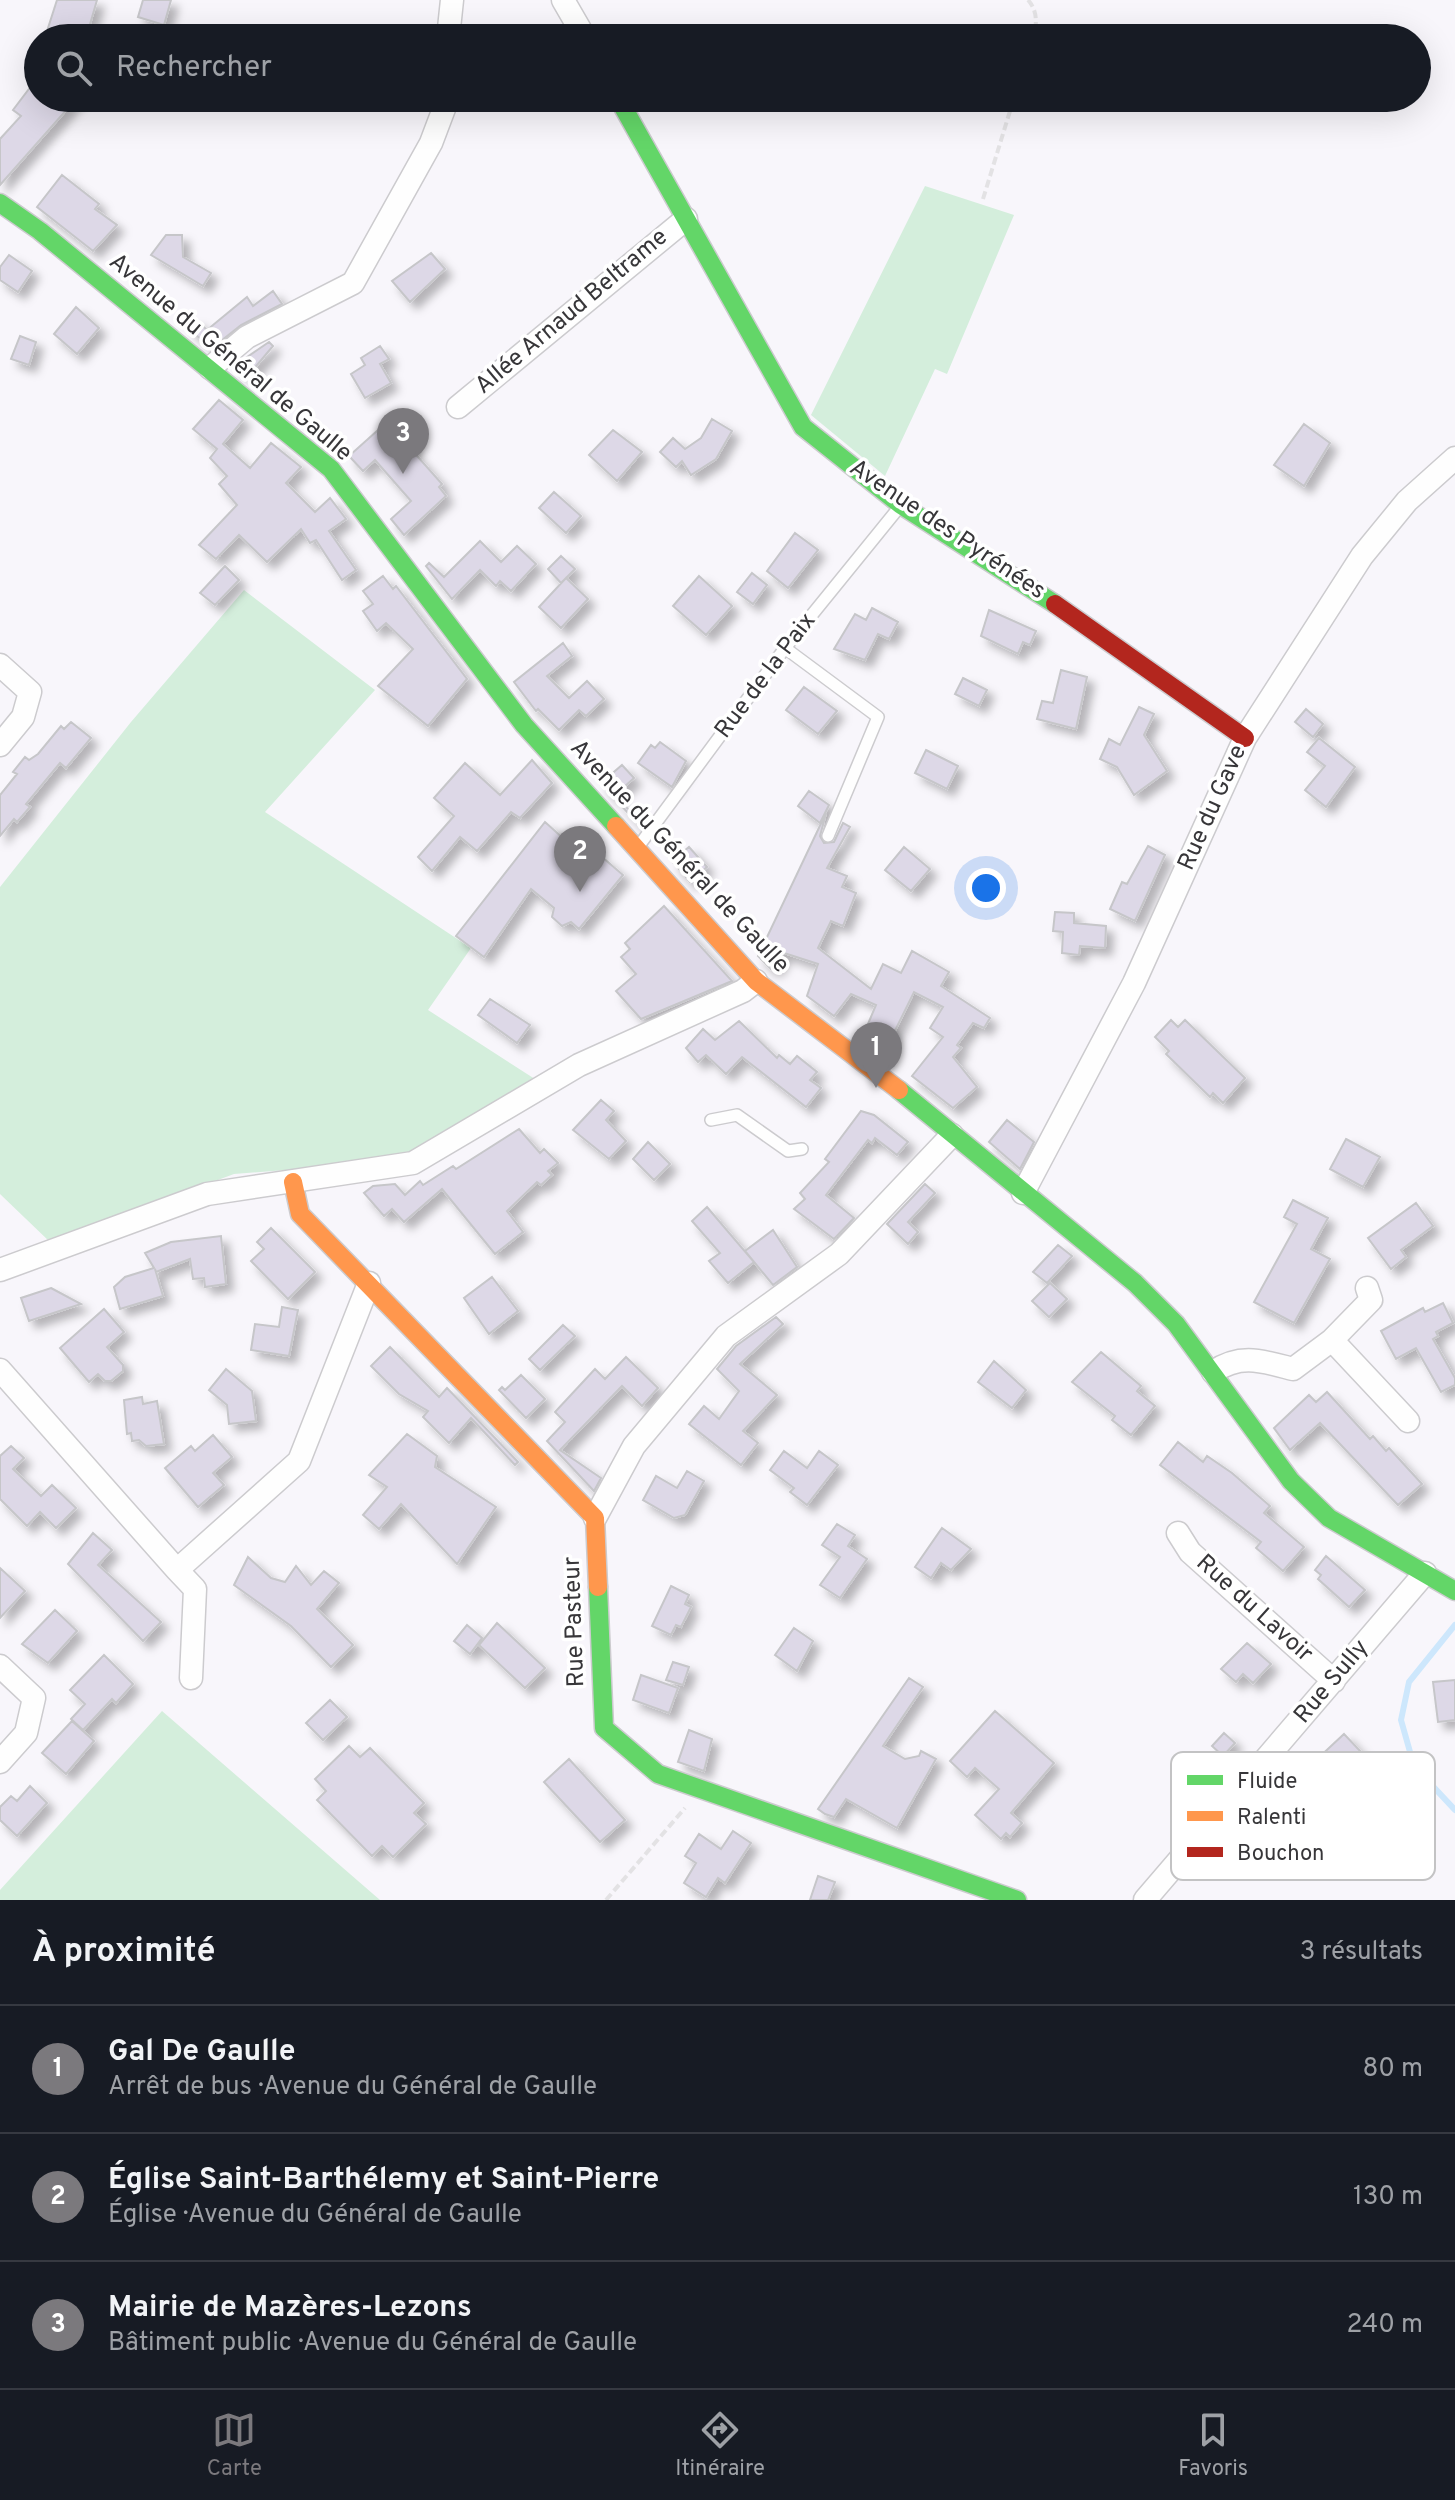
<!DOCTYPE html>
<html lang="fr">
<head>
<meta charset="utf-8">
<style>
  body { margin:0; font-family:Overpass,sans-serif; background:#20242c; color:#f1f3f6 }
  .you { position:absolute; left:986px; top:888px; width:28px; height:28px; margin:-20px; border:6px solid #fff; border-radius:50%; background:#1a73e8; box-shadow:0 0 0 12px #1a73e833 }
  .badge { display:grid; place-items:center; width:52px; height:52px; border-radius:50%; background:#7b797d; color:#fff; font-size:26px; font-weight:700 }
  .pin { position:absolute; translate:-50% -66px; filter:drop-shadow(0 2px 4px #0008) }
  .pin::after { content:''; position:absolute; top:42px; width:28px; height:24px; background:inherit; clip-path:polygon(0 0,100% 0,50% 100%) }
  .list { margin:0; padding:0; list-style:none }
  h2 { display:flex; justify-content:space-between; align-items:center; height:104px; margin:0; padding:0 32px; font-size:34px }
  h2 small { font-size:26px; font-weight:400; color:#9ea1a6 }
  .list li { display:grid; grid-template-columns:52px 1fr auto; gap:24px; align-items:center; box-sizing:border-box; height:128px; padding:0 32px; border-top:2px solid #363941 }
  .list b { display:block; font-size:30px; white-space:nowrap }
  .list p { margin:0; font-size:26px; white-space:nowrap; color:#9ea1a6 }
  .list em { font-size:26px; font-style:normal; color:#9ea1a6 }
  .icon { flex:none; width:44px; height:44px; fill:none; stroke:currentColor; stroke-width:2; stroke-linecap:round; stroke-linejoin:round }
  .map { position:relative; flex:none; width:1455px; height:1900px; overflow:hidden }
  .search { position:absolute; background:#171b24; box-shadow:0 8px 32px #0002; left:24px; right:24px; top:24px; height:88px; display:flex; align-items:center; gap:20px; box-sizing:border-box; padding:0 28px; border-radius:44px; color:#9ea1a6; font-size:30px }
  .sheet { height:488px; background:#171b24 }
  nav { display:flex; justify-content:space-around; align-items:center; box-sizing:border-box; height:112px; border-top:2px solid #363941; background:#171b24; font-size:22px; color:#9ea1a6 }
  nav a { display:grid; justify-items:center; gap:4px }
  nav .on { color:#7b797d }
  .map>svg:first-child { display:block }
</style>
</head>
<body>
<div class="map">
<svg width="1455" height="1900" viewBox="0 0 1455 1900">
  <defs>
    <filter id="shadow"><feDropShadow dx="7" dy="7" stdDeviation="4" flood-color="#0004"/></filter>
  </defs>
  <rect width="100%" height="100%" fill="#f8f6fb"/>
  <path fill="#d4eedc" d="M925,186L1014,215L947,374L935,369L885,476L811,415Z
    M244,590L375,690L265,812L471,948L428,1010L538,1081L414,1160L234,1174L50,1242L0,1194V887L131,722Z
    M162,1711L380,1900H0V1890Z"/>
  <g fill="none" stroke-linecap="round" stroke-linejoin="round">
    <path stroke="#cde7fc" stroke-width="6" d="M1455,1625L1409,1682L1401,1720L1414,1766L1455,1810"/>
  </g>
  <path fill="#ddd8e7" stroke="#c6c6c9" stroke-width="2" filter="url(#shadow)" d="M57,0H97L86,38L48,28Z
    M143,0H171L164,25L138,17Z
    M38,77V98H77L0,185V139L21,116L13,110Z
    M62,175L99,204L95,209L117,225L93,251L37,207Z
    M166,235H182L183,257L211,273L203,286L151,255Z
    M431,253L445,269L410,302L392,281Z
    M9,255L32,271L18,292L0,280V267Z
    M273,291L282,304L241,325L212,348L187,328L195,319L207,330L247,297L253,306Z
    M76,307L99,328L77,354L54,334Z
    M20,336L36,342L29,365L11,359Z
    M269,342L273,346L247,377L234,366Z
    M380,346L389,359L380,364L391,383L365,398L351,374L365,365L361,358Z
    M219,400L243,420L223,444L250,468L271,443L301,467L286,483L315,512L330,498L346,519L329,531L356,570L342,580L316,540L310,543L301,529L267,562L239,535L216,559L199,545L237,505L219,484L227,476L210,458L217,449L193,429Z
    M712,419L732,431L716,459L691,475L682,461L676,467L660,452L673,438L685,449L701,438Z
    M387,422L442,484L439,487L446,496L404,535L391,519L411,501L375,460L363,471L349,456Z
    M1304,424L1330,443L1304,486L1274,465Z
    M613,430L642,452L617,481L589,455Z
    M554,492L581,516L566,533L539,508Z
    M795,533L818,550L788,588L767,571Z
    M480,541L501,562L517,546L536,564L511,591L500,581L496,586L480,570L452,599L426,566L429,563L444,577Z
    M561,556L575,569L561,583L548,569Z
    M225,566L239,580L215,605L200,593Z
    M752,573L767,585L753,604L737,592Z
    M383,576L393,589L396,586L467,679L428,726L378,686L413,649L386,623L377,631L363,611L373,604L363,591Z
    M699,576L732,606L706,635L673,606Z
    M566,578L588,599L561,628L539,607Z
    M872,608L898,622L889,639L878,634L865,660L834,649L855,614L866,620Z
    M989,610L1036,631L1030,645L1023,642L1018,654L981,636Z
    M563,643L572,656L547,676L569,698L587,681L604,699L586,716L579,710L559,730L538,709L536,711L514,682Z
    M1061,670L1087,677L1076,729L1037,719L1042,701L1053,703Z
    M963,678L987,690L979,706L955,694Z
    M804,687L837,711L818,734L786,710Z
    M1139,707L1154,714L1144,735L1167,771L1134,795L1117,767L1100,759L1109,739L1120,745Z
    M1306,709L1323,724L1313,737L1295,722Z
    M71,722L91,738L66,768L60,763L26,804L30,807L17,822L14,819L0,836V795L17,774L13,772L25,757L29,760L38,754L61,726L64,729Z
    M1319,738L1355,767L1326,807L1305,790L1325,766L1307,752Z
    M660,742L686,761L672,787L638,763L651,745L655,748Z
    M926,750L958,766L947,789L915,773Z
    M532,760L552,783L520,818L511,812L477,851L460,837L432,871L418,857L454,816L434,798L465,763L500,795Z
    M622,765L634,778L613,797L601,783Z
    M809,791L829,805L820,823L798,806Z
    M615,799L646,822L642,828Z
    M826,813L820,836L824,843L834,842L843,823L850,827L827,868L847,876L842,887L856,893L843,926L831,921L818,948L871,989L883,964L901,973L912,951L949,972L941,986L990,1018L984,1028L973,1023L957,1045L961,1048L953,1057L977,1087L953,1108L912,1076L943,1037L930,1028L943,1007L914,992L884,1053L868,1041L871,1034L865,1031L876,1005L851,994L834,1016L807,996L818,964L784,953L777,967L771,969L758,956Z
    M545,822L594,866L602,857L623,875L579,929L571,922L562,926L552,917L554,908L531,889L484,957L456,936Z
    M1148,846L1165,855L1135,921L1110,909L1122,882L1127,884Z
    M689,847L707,867L690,882L672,861Z
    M904,847L930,869L911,891L885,870Z
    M664,906L732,981L641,1019L616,991L636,974L621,957L630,949L625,943Z
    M1055,912L1074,913V923L1106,926L1105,948L1080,946L1079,955L1062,953L1063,932L1053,931Z
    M490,999L530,1025L517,1043L478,1015Z
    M1171,1020L1178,1027L1185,1020L1245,1078L1223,1103L1213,1093L1210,1097L1166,1054L1169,1051L1155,1037Z
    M739,1021L777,1058L779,1055L790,1064L797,1056L817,1072L810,1080L821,1088L806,1107L742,1057L726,1074L706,1055L698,1062L686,1048L703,1029L715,1040Z
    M601,1100L614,1111L606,1120L626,1141L609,1159L573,1130Z
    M861,1111L874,1115L908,1142L897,1155L875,1138L872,1143L868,1140L826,1195L854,1218L834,1239L794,1209L805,1199L800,1193L829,1162L825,1159Z
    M1007,1120L1034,1142L1020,1169L989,1142Z
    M519,1129L540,1153L544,1149L558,1163L548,1171L552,1175L541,1185L537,1182L507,1211L523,1232L495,1254L442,1189L404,1222L392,1209L384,1216L364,1193L373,1186L395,1184L405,1195L420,1181L423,1185L453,1166L456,1169Z
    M1346,1139L1380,1157L1363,1187L1330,1169Z
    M648,1142L670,1164L654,1180L633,1159Z
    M925,1184L935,1193L908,1222L918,1232L908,1244L887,1224Z
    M1293,1200L1328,1218L1311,1249L1330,1259L1294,1323L1254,1302L1297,1224L1284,1217Z
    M1416,1203L1433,1226L1401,1250L1406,1257L1391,1269L1368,1238Z
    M707,1207L754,1262L728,1283L709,1261L720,1253L692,1221Z
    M271,1228L315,1272L288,1299L251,1261L264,1249L257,1242Z
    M773,1230L797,1267L773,1285L745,1251Z
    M221,1236L226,1284L205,1287L204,1278L193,1279L190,1259L156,1272L155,1269L163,1296L120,1309L114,1287L125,1277L154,1268L145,1253L171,1242Z
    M1058,1245L1072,1256L1047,1283L1033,1272Z
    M492,1277L518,1311L489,1334L464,1298Z
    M1050,1283L1067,1299L1049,1317L1032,1301Z
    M51,1288L81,1304L29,1321L21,1298Z
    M1443,1303L1453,1323L1436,1332L1438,1336L1433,1339L1455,1378V1385L1441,1392L1416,1348L1396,1359L1381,1331L1423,1308L1425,1312Z
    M282,1307L298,1310L289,1356L251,1350L255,1324L279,1327Z
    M104,1309L124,1332L107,1347L123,1365V1371L111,1381H105L98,1374L89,1382L60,1348Z
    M776,1317L783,1324L740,1364L777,1395L743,1431L758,1443L741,1465L689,1424L704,1406L719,1419L739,1391L717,1369L736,1346Z
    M563,1325L575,1336L540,1370L529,1359Z
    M390,1347L439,1397L447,1388L518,1462L515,1465L471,1418L449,1443L423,1417L428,1411L399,1394L371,1366Z
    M1101,1352L1141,1386L1137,1391L1155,1406L1131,1435L1112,1420L1115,1416L1072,1382Z
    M626,1357L658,1388L642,1406L622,1386L560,1450L601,1478L594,1491L547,1441L565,1422L555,1412L595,1369L605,1379Z
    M994,1361L1026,1390L1012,1408L978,1382Z
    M226,1369L252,1391L256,1421L229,1424L227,1405L209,1390Z
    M521,1375L545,1399L526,1418L499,1390L502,1387L505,1390Z
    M1327,1392L1370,1439L1373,1436L1386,1451L1389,1448L1422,1484L1398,1505L1320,1423L1290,1450L1274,1428L1309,1395L1316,1402Z
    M142,1397L143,1404L157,1401L164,1444L146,1446L139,1440L132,1441L131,1433L127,1434L124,1400Z
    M407,1434L437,1456L435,1467L496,1507L457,1564L401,1504L379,1529L363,1515L387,1487L369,1475Z
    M213,1435L232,1457L213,1473L224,1485L198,1507L165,1468L191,1446L195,1451Z
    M1178,1442L1203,1462L1207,1456L1232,1473L1270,1506L1264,1513L1304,1547L1283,1571L1256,1548L1261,1542L1160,1465Z
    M11,1446L24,1458L13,1469L41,1496L52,1485L76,1508L56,1528L40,1512L27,1526L0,1499V1456Z
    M784,1451L807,1468L819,1451L838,1465L807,1505L790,1492L794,1488L770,1470Z
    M687,1471L704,1481L685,1515L674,1518L643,1500L656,1476L677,1488Z
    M837,1524L855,1535L848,1546L867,1559L840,1598L820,1585L840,1557L822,1545Z
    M942,1528L971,1549L951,1570L941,1563L931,1578L915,1567Z
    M93,1533L112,1550L98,1565L161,1622L143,1641L68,1564Z
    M1326,1556L1365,1590L1349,1607L1318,1579L1321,1575L1315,1570Z
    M248,1557L271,1578L285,1582L296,1566L311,1585L324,1571L339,1583L317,1609L353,1645L331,1667L291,1626L234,1585Z
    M0,1568L25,1591L0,1618Z
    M671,1586L689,1595L685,1604L691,1607L681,1627L676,1625L671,1635L652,1626Z
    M55,1610L77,1631L48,1663L22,1644Z
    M497,1623L545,1668L525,1688L479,1645Z
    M467,1625L482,1638L470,1654L454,1641Z
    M794,1628L813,1641L797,1671L775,1655Z
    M1247,1643L1271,1664L1253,1683L1243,1674L1236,1682L1221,1669Z
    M104,1655L133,1684L116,1703L112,1699L83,1730L71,1719L85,1704L70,1690Z
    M673,1662L689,1667L683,1685L666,1680Z
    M641,1675L678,1688L669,1713L633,1700Z
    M909,1678L923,1687L883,1746L905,1759L919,1756L921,1751L936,1759L897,1828L846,1799L834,1817L825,1814L818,1809Z
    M1455,1680V1720L1438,1722L1433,1682Z
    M330,1700L347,1717L323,1740L306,1723Z
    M995,1711L1054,1763L1011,1813L1022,1823L1010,1837L1006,1833L1001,1839L975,1815L999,1789L975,1768L967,1777L950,1761Z
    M72,1721L94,1741L66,1774L42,1753Z
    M689,1730L712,1739L704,1771L678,1762Z
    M1224,1733L1235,1743L1223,1756L1212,1746Z
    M1344,1734L1362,1753L1336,1784L1315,1761Z
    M349,1746L360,1757L370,1748L424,1803L414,1813L426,1824L393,1857L382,1846L372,1856L317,1800L326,1791L315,1779Z
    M569,1759L625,1820L600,1842L544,1782Z
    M30,1786L47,1803L17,1836L0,1820V1807L11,1796L17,1801Z
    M733,1831L751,1843L725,1883L718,1878L706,1897L684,1883L696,1863L685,1856L699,1834L721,1849Z
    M818,1876L835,1882L828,1900H810Z"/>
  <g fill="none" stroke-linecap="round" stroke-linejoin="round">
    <g stroke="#cccbce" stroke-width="14">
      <path id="lane" d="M785,648L878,717L828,836
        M638,847L785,648L901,505
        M711,1120L737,1115L788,1151L802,1149"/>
    </g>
    <g stroke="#cccbce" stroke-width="25">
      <path id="street" d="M563,0L585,38
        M448,38L452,0
        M210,368L247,337L353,283L431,143L448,98
        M458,407L686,219
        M0,665L30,692L23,717L0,745
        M1023,1193L1134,983L1245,738L1362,556L1407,501L1455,458
        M0,1270L207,1194L413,1163L579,1065L743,991L756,981
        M1332,1340L1408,1421
        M0,1370L177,1570L299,1461L369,1283
        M1213,1372C1241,1353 1262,1361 1293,1369L1332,1340L1371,1300L1367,1288
        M595,1518L634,1446L726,1336L839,1254L952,1135
        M1178,1533L1190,1552L1334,1681
        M177,1570L195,1589L191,1678
        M0,1666L34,1698L26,1733L0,1762
        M1145,1900L1425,1573"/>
    </g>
    <g stroke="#cccbce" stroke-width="21">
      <path id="fast" d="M618,98L803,427L901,505L1055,604
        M0,203L40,231L331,469L524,725L616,826
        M899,1090L1135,1283L1176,1324L1291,1481L1329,1518L1455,1591
        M598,1587L604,1728L658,1774L1017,1900"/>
    </g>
    <g stroke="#cccbce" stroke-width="21">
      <path id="slow" d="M616,826L756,981L899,1090
        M293,1182L300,1214L595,1518L598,1587"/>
    </g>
    <g stroke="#cccbce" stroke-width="21">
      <path id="jam" d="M1055,604L1245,738"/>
    </g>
    <path stroke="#e3e2e4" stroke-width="4" stroke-dasharray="8 4" stroke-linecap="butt" d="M1028,0C1038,11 1037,25 1033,38
      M983,199L1014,98
      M606,1900L685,1808"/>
    <use href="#lane" stroke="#fefefe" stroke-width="11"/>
    <use href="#street" stroke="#fefefe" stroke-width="22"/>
    <use href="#fast" stroke="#63d668" stroke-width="18"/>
    <use href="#slow" stroke="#ff974d" stroke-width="18"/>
    <use href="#jam" stroke="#b3261e" stroke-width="18"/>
  </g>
  <g text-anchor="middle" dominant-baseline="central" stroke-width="7" stroke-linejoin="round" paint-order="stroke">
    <g font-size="24" fill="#373639" stroke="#fff">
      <text transform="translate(572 312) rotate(-40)">Allée Arnaud Beltrame</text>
      <text transform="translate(230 358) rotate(40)">Avenue du Général de Gaulle</text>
      <text transform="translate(947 530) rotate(34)">Avenue des Pyrénées</text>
      <text transform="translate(766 676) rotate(-53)">Rue de la Paix</text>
      <text transform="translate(1213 808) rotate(-66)">Rue du Gave</text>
      <text transform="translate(679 857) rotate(47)">Avenue du Général de Gaulle</text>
      <text transform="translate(1254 1609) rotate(42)">Rue du Lavoir</text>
      <text transform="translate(575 1622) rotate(-92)">Rue Pasteur</text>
      <text transform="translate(1332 1682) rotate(-50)">Rue Sully</text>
    </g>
  </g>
  <rect x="1171" y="1752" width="264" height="128" rx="12" fill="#fff" stroke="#c3c3c4" stroke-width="2"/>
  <rect x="1187" y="1775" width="36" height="10" fill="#63d668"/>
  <rect x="1187" y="1811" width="36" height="10" fill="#ff974d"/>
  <rect x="1187" y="1847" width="36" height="10" fill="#b3261e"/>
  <g font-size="22" fill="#373639">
    <text x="1237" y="1788">Fluide</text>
    <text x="1237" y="1824">Ralenti</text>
    <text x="1237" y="1860">Bouchon</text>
  </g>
</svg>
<div class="you"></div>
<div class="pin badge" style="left:876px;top:1088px">1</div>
<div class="pin badge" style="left:580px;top:892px">2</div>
<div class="pin badge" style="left:403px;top:474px">3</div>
<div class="search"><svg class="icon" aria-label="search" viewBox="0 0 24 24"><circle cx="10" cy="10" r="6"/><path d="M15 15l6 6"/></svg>Rechercher</div>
</div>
<section class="sheet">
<h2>À proximité<small>3 résultats</small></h2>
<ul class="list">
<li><span class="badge">1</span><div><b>Gal De Gaulle</b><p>Arrêt de bus · Avenue du Général de Gaulle</p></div><em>80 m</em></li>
<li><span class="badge">2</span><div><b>Église Saint-Barthélemy et Saint-Pierre</b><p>Église · Avenue du Général de Gaulle</p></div><em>130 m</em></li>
<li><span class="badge">3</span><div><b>Mairie de Mazères-Lezons</b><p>Bâtiment public · Avenue du Général de Gaulle</p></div><em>240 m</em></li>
</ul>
</section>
<nav>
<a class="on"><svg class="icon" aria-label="map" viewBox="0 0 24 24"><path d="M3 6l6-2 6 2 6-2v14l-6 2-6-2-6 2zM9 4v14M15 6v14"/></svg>Carte</a>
<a><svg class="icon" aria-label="directions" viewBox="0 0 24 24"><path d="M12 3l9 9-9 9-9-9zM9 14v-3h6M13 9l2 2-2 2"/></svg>Itinéraire</a>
<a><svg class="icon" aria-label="saved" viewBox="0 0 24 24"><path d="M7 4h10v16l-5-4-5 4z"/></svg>Favoris</a>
</nav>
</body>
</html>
